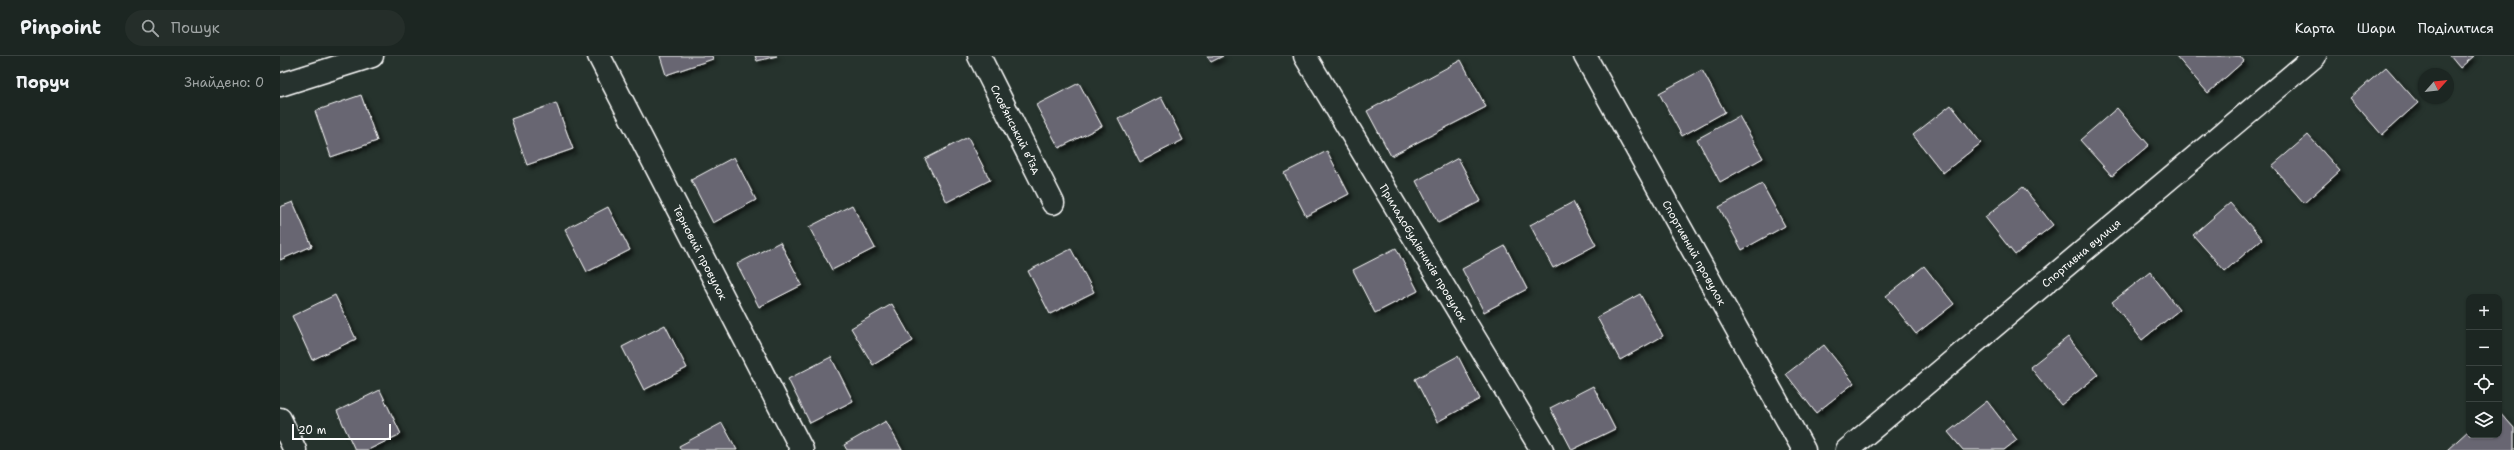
<!DOCTYPE html>
<html lang="uk">
<head>
<meta charset="utf-8">
<style>
  body { margin:0; font-family:"Shantell Sans",sans-serif; background:#252e2a; color:#f1f3f6 }
  .controls { position:absolute; right:12px; bottom:12px; display:grid; overflow:hidden; border-radius:8px; box-shadow:0 1px 3px #0004 }
  .controls button { width:36px; height:36px; display:grid; place-items:center; padding:0; border:0; border-bottom:1px solid #3a4340; background:#1c2622; color:#f1f3f6; font:20px sans-serif }
  .compass { position:absolute; left:2138px; top:12px; width:36px; height:36px; border-radius:50%; background:#1c2622; box-shadow:0 1px 3px #0004; rotate:63deg }
  .scale { position:absolute; left:12px; bottom:10px; width:99px; box-sizing:border-box; padding-left:4px; border:2px solid #fff; border-top:0; font-size:11px; line-height:14px; white-space:nowrap; color:#fff; -webkit-text-stroke:3px #26332d; paint-order:stroke }
  .list { margin:0; padding:0; list-style:none }
  h2 { display:flex; justify-content:space-between; align-items:center; height:52px; margin:0; padding:0 16px; font-size:17px }
  h2 small { font-size:13px; font-weight:400; color:#a0a5a5 }
  .icon { flex:none; width:22px; height:22px; fill:none; stroke:currentColor; stroke-width:2; stroke-linecap:round; stroke-linejoin:round }
  .map { position:relative; flex:none; width:2234px; height:394px; overflow:hidden }
  header { display:flex; align-items:center; gap:24px; box-sizing:border-box; height:56px; padding:0 20px; background:#1c2622; border-bottom:1px solid #3a4340 }
  header strong { font-size:19px }
  nav { display:flex; gap:22px; margin-inline-start:auto; font-size:14px }
  .search { width:280px; height:36px; background:#252e2a; display:flex; align-items:center; gap:10px; box-sizing:border-box; padding:0 14px; border-radius:22px; color:#a0a5a5; font-size:15px }
  main { display:flex }
  aside { flex:1; background:#1c2622 }
  .map>svg:first-child { display:block }
</style>
</head>
<body>
<header>
<strong>Pinpoint</strong>
<div class="search"><svg class="icon" aria-label="search" viewBox="0 0 24 24"><circle cx="10" cy="10" r="6"/><path d="M15 15l6 6"/></svg>Пошук</div>
<nav><a>Карта</a><a>Шари</a><a>Поділитися</a></nav>
</header>
<main>
<aside>
<h2>Поруч<small>Знайдено: 0</small></h2>
<ul class="list">
</ul>
</aside>
<div class="map">
<svg width="2234" height="394" viewBox="0 0 2234 394">
  <defs>
    <filter id="shadow"><feDropShadow dx="3.5" dy="3.5" stdDeviation="2" flood-color="#0009"/></filter>
  </defs>
  <rect width="100%" height="100%" fill="#26332d"/>
  <filter id="ink" filterUnits="userSpaceOnUse"><feTurbulence type="fractalNoise" baseFrequency=".025" numOctaves="2"/><feDisplacementMap in="SourceGraphic" scale="8" xChannelSelector="R" yChannelSelector="G"/><feConvolveMatrix kernelMatrix="1 2 1 2 8 2 1 2 1" color-interpolation-filters="sRGB"/></filter>
  <g filter="url(#ink)">
    <path fill="#686672" stroke="#fff" filter="url(#shadow)" d="M380,0H432L433,3L386,19Z
      M475,0H497L477,5Z
      M927,0H943L931,6Z
      M1896,0H1960L1964,5L1928,37Z
      M2170,0H2194L2180,12Z
      M1181,4L1206,51L1111,100L1087,55Z
      M2106,11L2138,47L2102,79L2070,42Z
      M1422,14L1445,56L1402,80L1379,37Z
      M799,27L822,70L779,92L756,49Z
      M81,39L97,85L51,101L35,55Z
      M881,41L903,84L860,106L838,63Z
      M276,47L293,93L247,109L231,63Z
      M1671,49L1701,87L1663,117L1633,79Z
      M1837,52L1869,89L1832,120L1800,84Z
      M1459,60L1483,102L1440,126L1417,83Z
      M2028,79L2060,115L2024,147L1992,110Z
      M688,81L710,124L667,146L645,103Z
      M1047,95L1069,138L1026,160L1004,117Z
      M454,101L476,144L433,167L411,124Z
      M1178,102L1201,145L1158,167L1136,125Z
      M1482,128L1505,170L1462,194L1439,151Z
      M1743,131L1773,169L1735,199L1705,161Z
      M13,146L32,190L0,204V151Z
      M1293,146L1316,189L1273,212L1250,169Z
      M1950,147L1982,183L1945,215L1913,179Z
      M572,149L595,192L552,214L529,171Z
      M328,151L350,194L307,216L285,173Z
      M500,186L522,229L479,251L457,208Z
      M1225,190L1247,233L1204,256L1182,213Z
      M1116,192L1138,235L1095,257L1073,214Z
      M791,193L814,236L770,258L748,215Z
      M1644,210L1674,248L1636,278L1606,240Z
      M1870,216L1899,254L1862,284L1832,246Z
      M1360,238L1383,280L1340,304L1317,261Z
      M55,239L76,283L32,304L12,260Z
      M612,248L633,285L593,309L571,272Z
      M385,269L407,312L364,334L342,291Z
      M1788,281L1818,319L1781,349L1750,311Z
      M1544,289L1574,327L1536,357L1506,318Z
      M1178,300L1200,343L1157,366L1135,323Z
      M551,301L573,345L530,367L508,323Z
      M1313,330L1335,373L1292,394L1270,352Z
      M100,334L121,378L88,394H75L57,355Z
      M1707,345L1737,384L1724,394H1683L1668,376Z
      M2219,355L2234,372V394H2167L2189,374V379H2219Z
      M606,365L622,394H567L564,389Z
      M442,367L457,394H401L399,390Z"/>
    <g fill="none" stroke-linecap="round" stroke-linejoin="round">
      <g stroke="#fff" stroke-width="25">
        <g id="street">
          <path id="s1" d="M319,0L522,394"/>
          <path id="s2" d="M699,0L773,147"/>
          <path id="s3" d="M1025,0L1262,394"/>
          <path id="s4" d="M1305,0L1524,394"/>
          <path d="M0,29L92,0"/>
          <path d="M0,363L15,394"/>
          <path id="s5" d="M1567,394L2035,0"/>
        </g>
      </g>
      <use href="#street" stroke="#26332d" stroke-width="22"/>
    </g>
  </g>
  <g text-anchor="middle" dominant-baseline="central" stroke-width="3" stroke-linejoin="round" paint-order="stroke">
    <g font-size="11" fill="#fff" stroke="#26332d">
      <text stroke="none"><textPath href="#s2" startOffset="82">Слов’янський в’їзд</textPath></text>
      <text stroke="none"><textPath href="#s1" startOffset="221">Терновий провулок</textPath></text>
      <text stroke="none"><textPath href="#s3" startOffset="230">Приладобудівників провулок</textPath></text>
      <text stroke="none"><textPath href="#s4" startOffset="225">Спортивний провулок</textPath></text>
      <text stroke="none"><textPath href="#s5" startOffset="306">Спортивна вулиця</textPath></text>
    </g>
  </g>
</svg>
<div class="controls">
<button>+</button>
<button>−</button>
<button><svg class="icon" aria-label="locate" viewBox="0 0 24 24"><circle cx="12" cy="12" r="6"/><path d="M12 2v4M12 18v4M2 12h4M18 12h4"/></svg></button>
<button><svg class="icon" aria-label="layers" viewBox="0 0 24 24"><path d="M12 4l9 5-9 5-9-5zM3 14l9 5 9-5"/></svg></button>
</div>
<svg class="compass" viewBox="-18 -18 36 36"><path d="M0-13l5 13h-10z" fill="#e53935"/><path d="M0 13l5-13h-10z" fill="#a0a5a5"/></svg>
<div class="scale">20 m</div>
</div>
</main>
</body>
</html>
